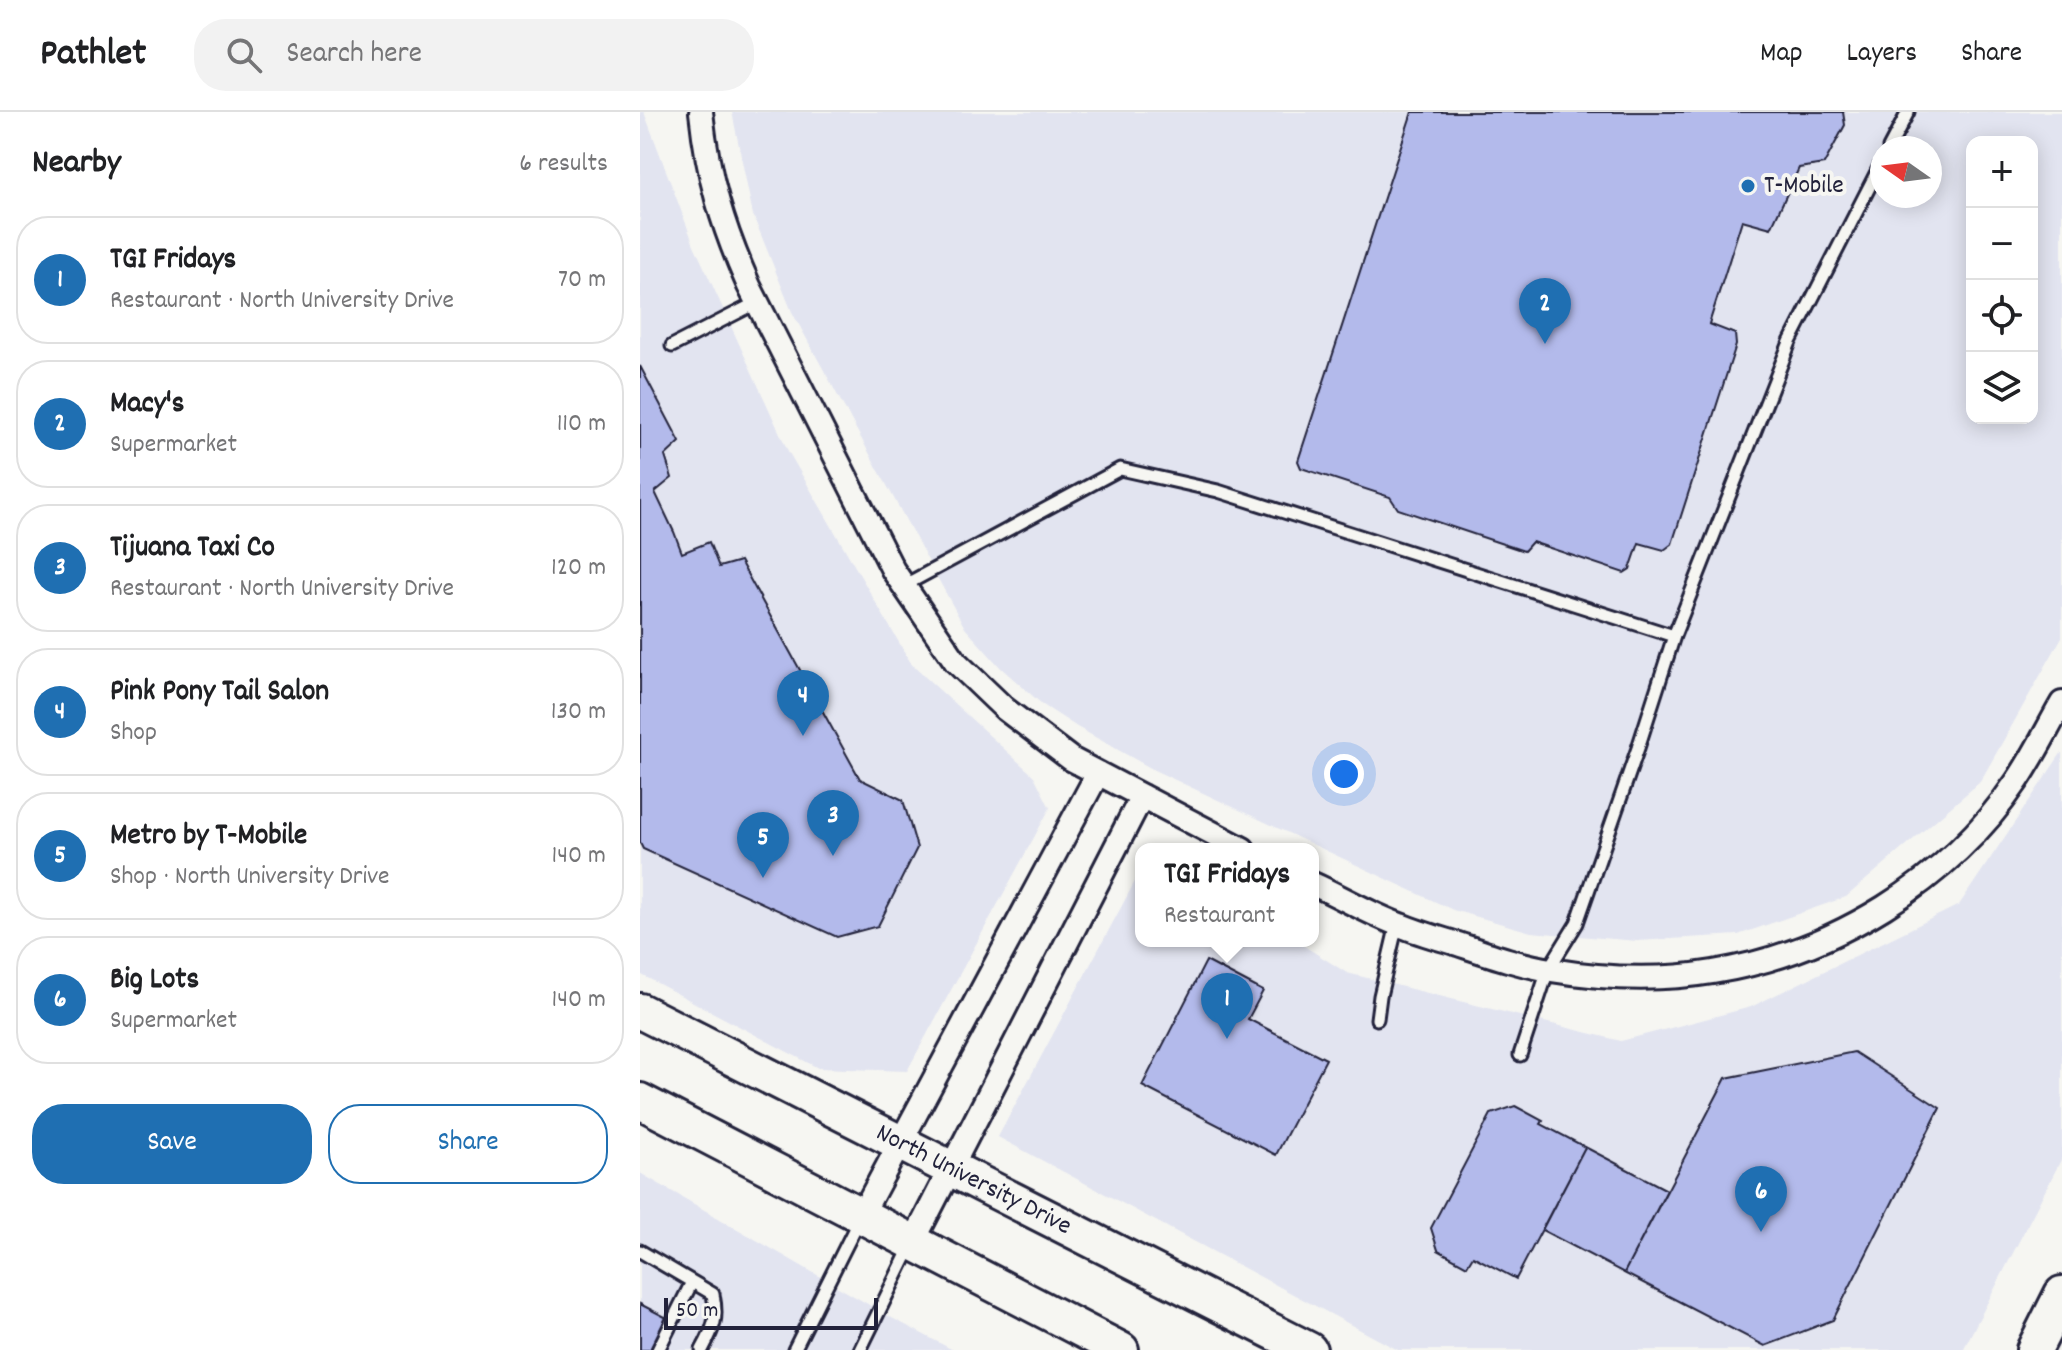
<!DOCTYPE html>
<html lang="en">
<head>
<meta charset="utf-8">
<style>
  body { margin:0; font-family:Dekko,sans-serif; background:#f2f2f2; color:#202124 }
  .controls { position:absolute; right:24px; top:24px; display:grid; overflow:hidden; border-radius:16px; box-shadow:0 4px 20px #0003 }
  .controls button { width:72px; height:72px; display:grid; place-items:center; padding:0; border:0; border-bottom:2px solid #e0e0e0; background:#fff; color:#202124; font:40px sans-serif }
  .compass { position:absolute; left:1230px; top:24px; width:72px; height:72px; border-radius:50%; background:#fff; box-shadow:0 4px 20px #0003; rotate:284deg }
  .scale { position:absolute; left:24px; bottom:20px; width:214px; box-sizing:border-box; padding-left:8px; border:4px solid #22223b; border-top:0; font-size:22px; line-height:28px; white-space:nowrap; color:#22223b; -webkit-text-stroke:6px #f6f6f2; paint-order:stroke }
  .you { position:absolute; left:704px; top:662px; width:28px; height:28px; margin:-20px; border:6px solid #fff; border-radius:50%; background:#1a73e8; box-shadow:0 0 0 12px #1a73e833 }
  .badge { display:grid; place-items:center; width:52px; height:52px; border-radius:50%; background:#1f6fb2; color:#fff; font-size:26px; font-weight:700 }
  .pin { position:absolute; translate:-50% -66px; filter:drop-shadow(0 2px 4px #0008) }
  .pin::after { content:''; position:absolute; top:42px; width:28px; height:24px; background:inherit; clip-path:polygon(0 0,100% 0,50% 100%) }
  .popup { position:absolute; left:495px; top:731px; width:184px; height:104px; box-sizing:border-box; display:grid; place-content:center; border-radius:16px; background:#fff; filter:drop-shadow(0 2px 6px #0005); font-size:26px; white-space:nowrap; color:#757577 }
  .popup b { font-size:30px; color:#202124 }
  .popup::after { content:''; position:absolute; left:50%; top:100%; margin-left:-16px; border:16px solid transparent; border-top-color:#fff }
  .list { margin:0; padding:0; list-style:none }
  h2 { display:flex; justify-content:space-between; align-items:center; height:104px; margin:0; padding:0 32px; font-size:34px }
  h2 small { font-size:26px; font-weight:400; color:#757577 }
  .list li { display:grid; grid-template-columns:52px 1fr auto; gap:24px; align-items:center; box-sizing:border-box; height:128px; margin:0 16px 16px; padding:0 16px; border:2px solid #e0e0e0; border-radius:32px }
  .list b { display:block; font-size:30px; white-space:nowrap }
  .list p { margin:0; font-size:26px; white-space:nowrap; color:#757577 }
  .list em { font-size:26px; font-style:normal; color:#757577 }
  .actions { display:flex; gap:16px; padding:24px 32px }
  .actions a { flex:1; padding:18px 0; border:2px solid #1f6fb2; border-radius:32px; text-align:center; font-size:28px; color:#1f6fb2 }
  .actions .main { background:#1f6fb2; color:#fff }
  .icon { flex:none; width:44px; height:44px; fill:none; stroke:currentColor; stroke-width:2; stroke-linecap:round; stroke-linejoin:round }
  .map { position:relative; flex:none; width:1422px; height:1238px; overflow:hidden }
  header { display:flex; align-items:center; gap:48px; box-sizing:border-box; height:112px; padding:0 40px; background:#fff; border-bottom:2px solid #e0e0e0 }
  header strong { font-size:38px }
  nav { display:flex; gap:44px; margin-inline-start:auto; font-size:28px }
  .search { width:560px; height:72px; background:#f2f2f2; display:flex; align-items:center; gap:20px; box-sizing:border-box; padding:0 28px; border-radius:32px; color:#757577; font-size:30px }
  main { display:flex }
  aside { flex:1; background:#fff }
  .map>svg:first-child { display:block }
</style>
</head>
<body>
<header>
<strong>Pathlet</strong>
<div class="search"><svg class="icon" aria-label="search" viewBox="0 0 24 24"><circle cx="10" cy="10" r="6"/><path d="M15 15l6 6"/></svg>Search here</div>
<nav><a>Map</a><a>Layers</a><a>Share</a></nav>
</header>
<main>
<aside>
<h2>Nearby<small>6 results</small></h2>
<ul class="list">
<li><span class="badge">1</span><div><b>TGI Fridays</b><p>Restaurant · North University Drive</p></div><em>70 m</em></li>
<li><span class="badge">2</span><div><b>Macy's</b><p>Supermarket</p></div><em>110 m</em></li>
<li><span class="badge">3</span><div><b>Tijuana Taxi Co</b><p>Restaurant · North University Drive</p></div><em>120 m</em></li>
<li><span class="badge">4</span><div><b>Pink Pony Tail Salon</b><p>Shop</p></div><em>130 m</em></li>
<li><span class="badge">5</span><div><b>Metro by T-Mobile</b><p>Shop · North University Drive</p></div><em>140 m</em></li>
<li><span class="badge">6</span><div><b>Big Lots</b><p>Supermarket</p></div><em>140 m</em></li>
</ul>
<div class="actions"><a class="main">Save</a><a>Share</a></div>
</aside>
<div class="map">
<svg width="1422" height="1238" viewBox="0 0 1422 1238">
  <rect width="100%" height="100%" fill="#f6f6f2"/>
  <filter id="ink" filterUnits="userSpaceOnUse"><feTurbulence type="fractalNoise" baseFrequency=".0125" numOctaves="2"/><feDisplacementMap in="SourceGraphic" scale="16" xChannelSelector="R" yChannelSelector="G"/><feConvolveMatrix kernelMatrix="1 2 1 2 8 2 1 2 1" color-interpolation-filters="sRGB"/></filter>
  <g filter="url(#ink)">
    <path fill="#e2e4f0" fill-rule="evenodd" d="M0,0H4L54,133L148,339L272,553L394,664L410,696L267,959L178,956L0,862Z
      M92,0H1422V525L1340,670L1206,785L1098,823L997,829L891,820L813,798L516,659L437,615L403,593L361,556L325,516L152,200L113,103ZM1332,30H1392V306H1332ZM1242,36H1290V84H1242Z
      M1422,640V1046L1323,1238H758L358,1025L501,758V829H656L707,861L981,929L1111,895L1319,793Z
      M0,1061L252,1206L313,1238H0Z"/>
    <path fill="#b3baeb" stroke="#22223b" stroke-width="2" d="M772,0H1203L1205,13L1184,52L1159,56L1131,116L1102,108L1069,212L1095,222L1096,233L1032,432L1024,438L999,431L990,457L984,461L892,430L884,439L758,397L750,385L661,356L658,349Z
      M0,254L40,330L25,344L32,366L15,380L34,420L42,441L69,430L79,455L100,449L220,667L263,688L277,736L238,814L197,825L3,737L0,731Z
      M566,849L623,879L608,907L686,947L636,1043L502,974Z
      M1214,940L1300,996L1193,1208L1125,1234L984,1161L1086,966Z
      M875,994L903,1009L901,1012L945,1035L876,1167L833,1144L827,1154L798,1138L791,1116L851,1002Z
      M945,1035L1027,1078L984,1161L902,1118Z
      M0,1192L29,1207L13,1238H0Z"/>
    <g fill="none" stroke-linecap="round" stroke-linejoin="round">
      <g stroke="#22223b" stroke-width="17">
        <path id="service" d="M1249,36L1268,0
          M32,234L118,190
          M263,474L480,357L578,379L1034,524
          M737,907L740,884L757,812
          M880,943L908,858L937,811L998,636L1034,524L1150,230L1242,50
          M0,1139L73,1182C78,1207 74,1216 62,1238
          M18,1238L52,1170
          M154,1238L219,1108
          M220,1238L271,1134"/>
      </g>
      <g stroke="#22223b" stroke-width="28">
        <path id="minor" d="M61,0C68,66 82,113 109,174L253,458L316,550L365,597L431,647L603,737
          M673,772C702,785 730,802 760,813C779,821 798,826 818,832C848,842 879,853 911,858C965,867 1019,869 1073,860C1192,841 1309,770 1377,669C1394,644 1407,617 1422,591
          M221,1104L458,661
          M273,1130L502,684"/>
      </g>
      <g stroke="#22223b" stroke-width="40">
        <g id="primary">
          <path id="s1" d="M0,899L669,1238"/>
          <path d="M0,989L481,1238"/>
          <path d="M1394,1238L1422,1182"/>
        </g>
      </g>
      <use href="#service" stroke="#f6f6f2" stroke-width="11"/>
      <use href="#minor" stroke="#f6f6f2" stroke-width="22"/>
      <use href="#primary" stroke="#f6f6f2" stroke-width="34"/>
    </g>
  </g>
  <circle fill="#1f6fb2" stroke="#f6f6f2" stroke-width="3" cx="1108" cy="74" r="8"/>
  <g text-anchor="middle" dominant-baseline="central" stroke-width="8" stroke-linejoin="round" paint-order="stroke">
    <g font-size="26" fill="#22223b" stroke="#f6f6f2" text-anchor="start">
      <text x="1124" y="74">T-Mobile</text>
    </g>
    <g font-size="26" fill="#22223b" stroke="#f6f6f2">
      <text stroke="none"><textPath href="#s1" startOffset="374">North University Drive</textPath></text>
    </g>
  </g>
</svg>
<div class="controls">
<button>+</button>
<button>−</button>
<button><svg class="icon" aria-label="locate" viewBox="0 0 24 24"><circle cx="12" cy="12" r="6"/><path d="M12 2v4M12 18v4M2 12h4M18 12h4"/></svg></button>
<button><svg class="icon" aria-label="layers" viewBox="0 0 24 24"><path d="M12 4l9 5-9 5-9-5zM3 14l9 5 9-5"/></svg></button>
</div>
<svg class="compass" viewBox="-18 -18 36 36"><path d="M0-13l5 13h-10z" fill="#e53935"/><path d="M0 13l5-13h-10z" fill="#757577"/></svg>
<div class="scale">50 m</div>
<div class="you"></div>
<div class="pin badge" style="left:587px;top:927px">1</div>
<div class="popup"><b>TGI Fridays</b>Restaurant</div>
<div class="pin badge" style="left:905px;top:232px">2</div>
<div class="pin badge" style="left:193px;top:744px">3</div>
<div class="pin badge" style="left:163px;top:624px">4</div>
<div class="pin badge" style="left:123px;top:766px">5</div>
<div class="pin badge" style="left:1121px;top:1120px">6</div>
</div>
</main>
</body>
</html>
